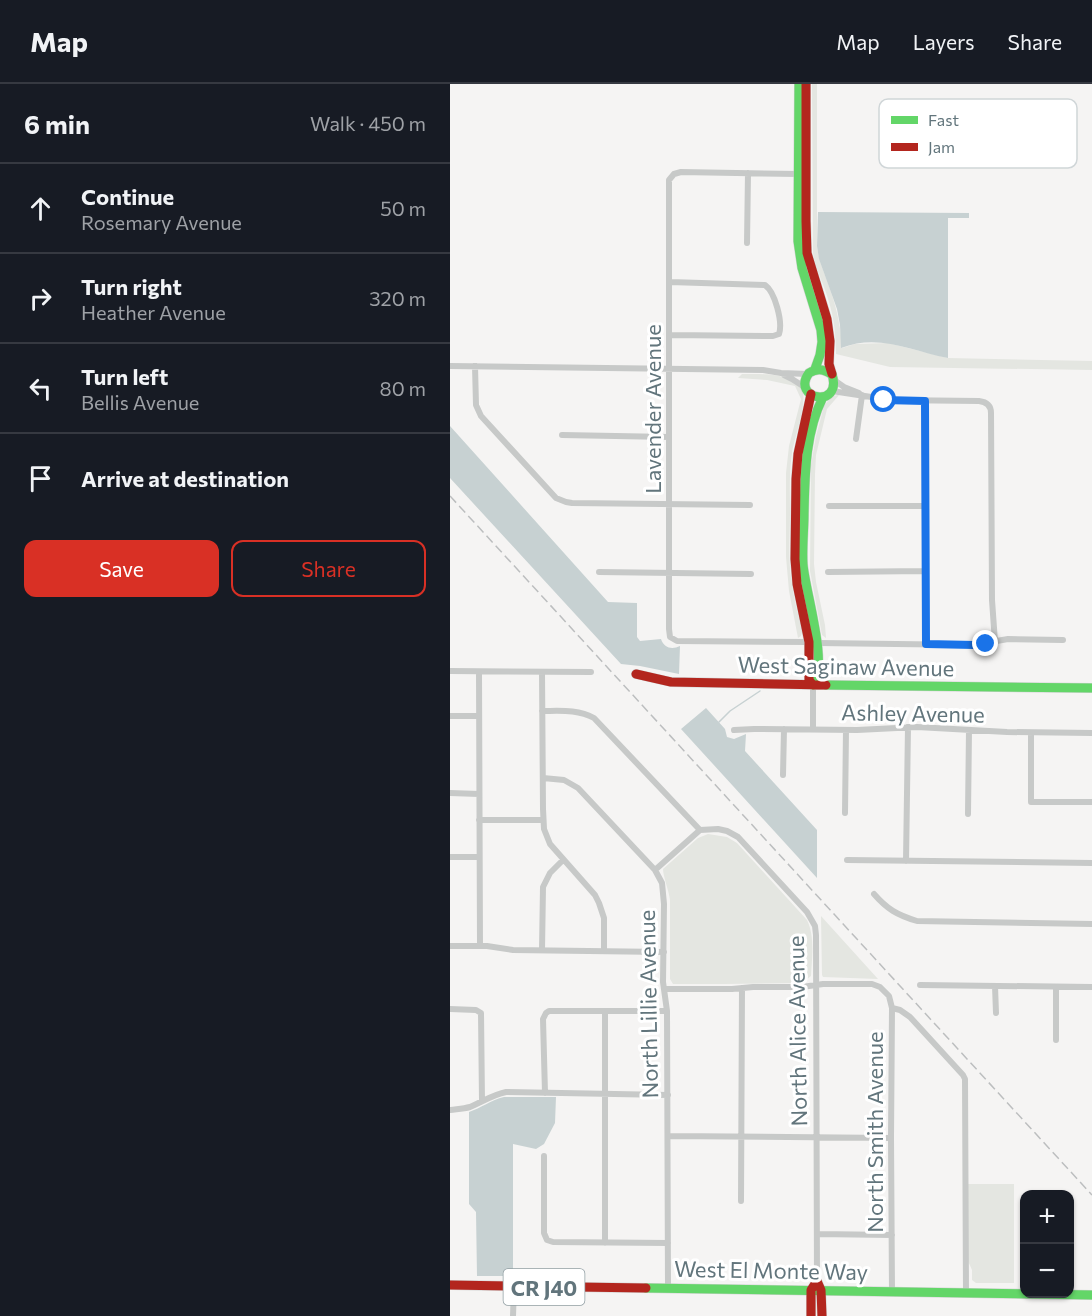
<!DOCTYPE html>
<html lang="en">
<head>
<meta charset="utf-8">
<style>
  body { margin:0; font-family:Commissioner,sans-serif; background:#242831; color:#f1f3f6 }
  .controls { position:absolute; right:18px; bottom:18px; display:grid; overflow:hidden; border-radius:12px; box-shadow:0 2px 4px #0004 }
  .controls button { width:54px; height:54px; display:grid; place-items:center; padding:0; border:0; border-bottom:2px solid #363941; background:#171b24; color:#f1f3f6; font:30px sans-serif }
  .stop { position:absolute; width:18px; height:18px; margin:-14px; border:4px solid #1a73e8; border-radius:50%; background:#fff }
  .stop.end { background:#1a73e8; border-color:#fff; box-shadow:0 2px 6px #0008 }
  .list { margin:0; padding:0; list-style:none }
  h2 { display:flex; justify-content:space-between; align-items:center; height:78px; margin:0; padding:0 24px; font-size:26px }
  h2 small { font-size:20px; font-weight:400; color:#9ea1a6 }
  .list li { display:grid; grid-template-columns:39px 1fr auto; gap:18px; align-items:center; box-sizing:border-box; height:90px; padding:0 24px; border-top:2px solid #363941 }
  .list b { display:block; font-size:22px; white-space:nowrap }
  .list p { margin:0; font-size:20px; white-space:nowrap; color:#9ea1a6 }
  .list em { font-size:20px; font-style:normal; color:#9ea1a6 }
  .actions { display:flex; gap:12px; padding:18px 24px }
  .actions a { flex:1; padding:14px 0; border:2px solid #d93025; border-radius:12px; text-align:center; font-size:21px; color:#d93025 }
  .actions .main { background:#d93025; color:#fff }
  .icon { flex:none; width:33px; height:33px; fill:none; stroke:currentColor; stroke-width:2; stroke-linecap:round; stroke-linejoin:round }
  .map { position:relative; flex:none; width:642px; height:1232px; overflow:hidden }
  header { display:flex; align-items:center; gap:36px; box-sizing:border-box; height:84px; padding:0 30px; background:#171b24; border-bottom:2px solid #363941 }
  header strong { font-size:28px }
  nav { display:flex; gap:33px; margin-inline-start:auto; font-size:21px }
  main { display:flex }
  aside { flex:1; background:#171b24 }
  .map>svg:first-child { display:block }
</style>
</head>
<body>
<header>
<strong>Map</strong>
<nav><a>Map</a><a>Layers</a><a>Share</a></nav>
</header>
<main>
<aside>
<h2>6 min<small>Walk · 450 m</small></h2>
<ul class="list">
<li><svg class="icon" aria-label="ahead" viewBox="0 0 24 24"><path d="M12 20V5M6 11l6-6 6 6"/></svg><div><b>Continue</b><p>Rosemary Avenue</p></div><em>50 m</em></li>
<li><svg class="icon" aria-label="right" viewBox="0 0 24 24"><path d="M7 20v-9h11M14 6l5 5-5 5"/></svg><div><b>Turn right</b><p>Heather Avenue</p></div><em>320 m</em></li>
<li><svg class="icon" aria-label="left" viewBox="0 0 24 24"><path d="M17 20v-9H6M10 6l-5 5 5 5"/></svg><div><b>Turn left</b><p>Bellis Avenue</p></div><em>80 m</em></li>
<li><svg class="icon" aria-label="arrive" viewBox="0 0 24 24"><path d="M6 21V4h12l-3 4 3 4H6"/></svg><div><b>Arrive at destination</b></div></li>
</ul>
<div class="actions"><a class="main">Save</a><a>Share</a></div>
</aside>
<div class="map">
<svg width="642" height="1232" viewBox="0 0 642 1232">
  <rect width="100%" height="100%" fill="#f5f4f3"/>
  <path fill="#e4e6e1" d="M362,0H367V162C369,179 376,192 381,208C387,226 391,244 392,264L405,260L438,259L498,274L642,277V286L440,283L386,270C386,252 384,235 379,218C374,201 366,186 363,169Z
    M292,290C311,290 341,288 352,306C358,316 344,356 342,369C339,389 340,409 340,429C340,451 338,472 341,494C343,512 348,530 352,548L351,552L348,554L339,507L336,473V389L339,362L351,315L345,302L317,296L288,294Z
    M390,310L377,325L366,371L365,390L364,480L366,498L375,541L376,554L372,551L360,487L361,381L366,352L374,322L381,313Z
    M258,750L277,753L287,759L357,836C365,852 362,874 361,892L352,899L274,900H223L220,895V816C219,807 213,792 213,785L248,754Z
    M371,832L428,895L373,893L372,891Z
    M518,1100H564V1199H526L522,1196V1186L518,1177Z"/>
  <path fill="#c7d1d2" d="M368,128L519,129V134H498V274C461,267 429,249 391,264L390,241L387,225L369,175L367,162Z
    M0,342L158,518L187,519V553L190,557L211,555C214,564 222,566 230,562L229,590L190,582L171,580L0,394Z
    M256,624L275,645L277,653L284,655L296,650L295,667L367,746V794L231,645Z
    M54,1013H106L105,1039L94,1060L86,1065L63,1060V1192H27L26,1128L19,1120V1028C31,1024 41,1016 54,1013Z"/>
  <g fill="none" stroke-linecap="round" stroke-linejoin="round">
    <path stroke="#c7d1d2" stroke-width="1.5" d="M269,638L280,627L310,607"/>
    <g stroke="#d0d1d1" stroke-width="10">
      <path id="fast" d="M349,0L348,157L352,184L371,246L372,258L370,271L365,285
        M381,290C373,285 367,284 359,289C340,315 393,326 382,290
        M363,601C379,581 355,507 353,480C352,463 354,446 354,430C355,390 355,349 373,313
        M376,601L642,604
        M196,1204L642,1211"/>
    </g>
    <g stroke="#d0d1d1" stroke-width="10">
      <path id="jam" d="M356,0V137L357,169L377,235L380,257L379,280L382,290
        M361,310L348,370L346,395L345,475L347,500L359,558V596L363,601
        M186,590L221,598L376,601
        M0,1201L196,1204
        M361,1232V1206L367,1197L371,1206L372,1232"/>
    </g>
    <path stroke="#c7c9c8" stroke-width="6" d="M348,90L231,88L224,90L219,96V545L220,553L227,557L359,558
      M297,159L298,89
      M220,198L315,201C325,208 333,238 329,250L323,252L220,251
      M0,282L313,286L331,289L358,290
      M25,282L26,321L31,332L106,414L116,418L122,419L300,421
      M334,291L342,295L356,304
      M384,296L394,303L409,309
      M382,307L441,316L529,317C537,318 541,322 541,329L542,516L545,558
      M475,317L476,560
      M112,351L219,353
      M406,355L412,311
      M379,422H475
      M149,488L301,490
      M378,488L476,487
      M368,559L524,561L558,555L613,556
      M0,587L141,588
      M29,588L30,862
      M92,588L93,725L94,745L100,760L145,811L149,819L154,834V866
      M92,627C109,627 128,625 144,634L250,746
      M0,632H29
      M363,645V601
      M284,646L304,645L407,646L467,643L557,648L642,649
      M581,649V718H642
      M333,691L334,645
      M93,694L114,696L128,704L205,786L212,799L214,820L213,898L217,927L218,1204
      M0,709L29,710
      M395,729L396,646
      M518,730L519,646
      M29,736H93
      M0,773H29
      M397,776L642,779
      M456,777L458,643
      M205,786L250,746L268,745L277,747L288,753L357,828L365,842L366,851L367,1197
      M424,810C437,825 447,831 467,837L642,840
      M0,862H37L63,866L214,868
      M92,866L93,803L100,789L113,776
      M470,901L642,903
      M545,902L546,929
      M214,905H282L303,903H352L373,900H422L430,903L439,912L442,924L441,1054L442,1208
      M442,924L450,926L460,933L513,991L515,995L516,1209
      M0,925L26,926L31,929L32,1017
      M155,927V1159
      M606,956V903
      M95,1009L93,935L96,929L99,927H217
      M0,1026C7,1025 13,1025 20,1023C32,1018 42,1011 56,1008L218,1011
      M218,1052L441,1054
      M94,1072V1149L97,1156L103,1158L218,1159
      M291,1117L292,904
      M367,1150L442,1151
      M63,1232L64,1202"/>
    <use href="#fast" stroke="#63d668" stroke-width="9"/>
    <use href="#jam" stroke="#b3261e" stroke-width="9"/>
    <path stroke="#bcbebf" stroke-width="1.5" stroke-dasharray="9 4.5" stroke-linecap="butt" d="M0,412L642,1111"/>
  </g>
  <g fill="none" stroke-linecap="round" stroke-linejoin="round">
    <path stroke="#1a73e8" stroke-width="8" d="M434,316L475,317L476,560L524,561L536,560"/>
  </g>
  <g text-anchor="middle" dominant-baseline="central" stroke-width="6" stroke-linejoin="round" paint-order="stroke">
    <rect fill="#fff" stroke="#919ea3" stroke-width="1.5" x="53.5" y="1185" width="81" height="36" rx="4.5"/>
    <g font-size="21" font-weight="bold" fill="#62757c">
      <text x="94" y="1203">CR J40</text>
    </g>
    <g font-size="22" fill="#62757c" stroke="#fff">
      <text transform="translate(202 325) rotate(-90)">Lavender Avenue</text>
      <text transform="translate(396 582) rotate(1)">West Saginaw Avenue</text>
      <text transform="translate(463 629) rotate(1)">Ashley Avenue</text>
      <text transform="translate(198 920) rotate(-91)">North Lillie Avenue</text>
      <text transform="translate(347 947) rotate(-91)">North Alice Avenue</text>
      <text transform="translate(424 1048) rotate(-90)">North Smith Avenue</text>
      <text transform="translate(321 1186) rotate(1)">West El Monte Way</text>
    </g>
  </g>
  <rect x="429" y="15" width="198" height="69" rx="9" fill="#fff" stroke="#d0d6d8" stroke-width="1.5"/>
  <rect x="441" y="32" width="27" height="8" fill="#63d668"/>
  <rect x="441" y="59" width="27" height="8" fill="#b3261e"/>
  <g font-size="16" fill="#62757c">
    <text x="478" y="42">Fast</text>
    <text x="478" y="69">Jam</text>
  </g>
</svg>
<div class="controls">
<button>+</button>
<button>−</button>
</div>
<div class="stop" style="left:434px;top:316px"></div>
<div class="stop end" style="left:536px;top:560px"></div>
</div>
</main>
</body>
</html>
